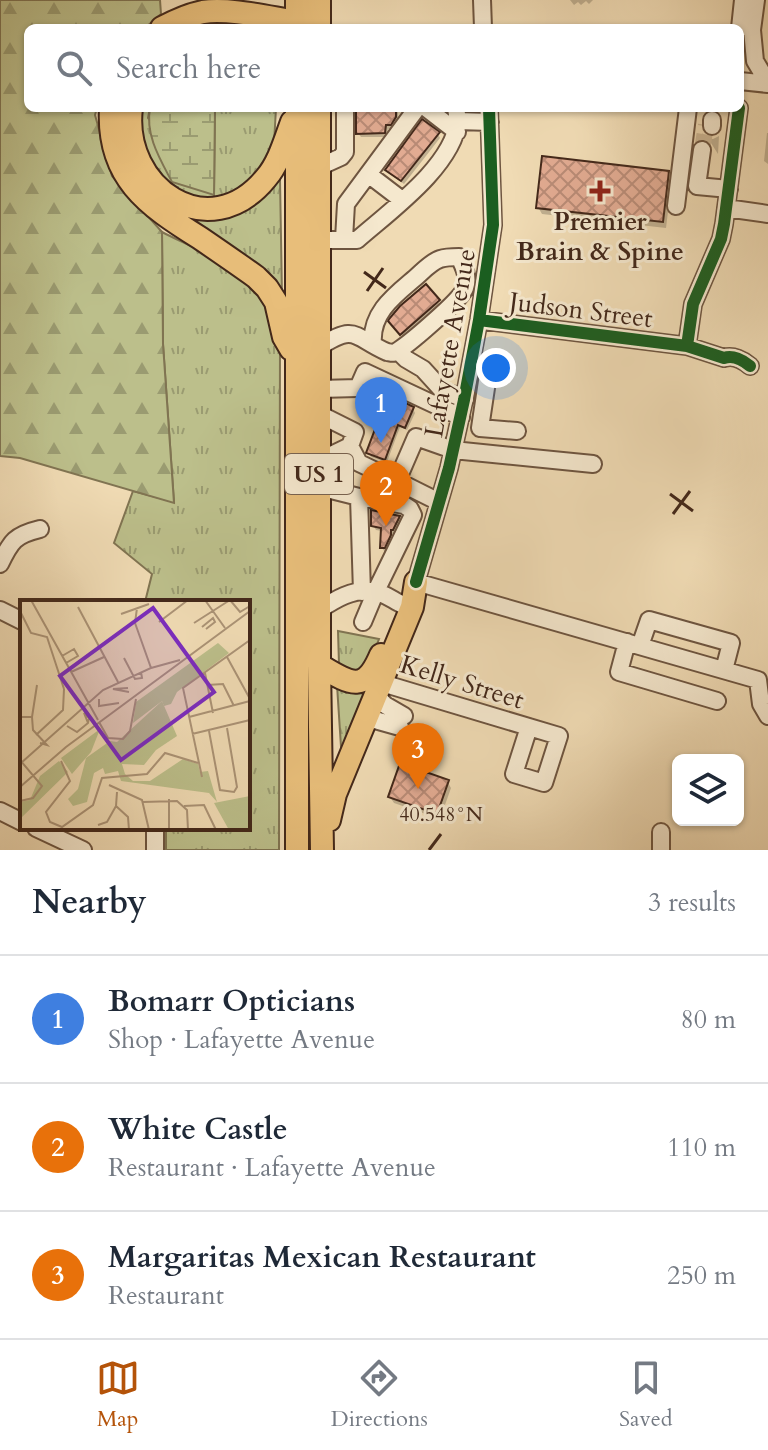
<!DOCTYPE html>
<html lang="en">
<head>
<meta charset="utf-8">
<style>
  body { margin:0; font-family:Cardo,serif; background:#f6f6f7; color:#1f2937 }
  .controls { position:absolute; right:24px; bottom:24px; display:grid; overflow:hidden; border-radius:12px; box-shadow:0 2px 6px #0004 }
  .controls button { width:72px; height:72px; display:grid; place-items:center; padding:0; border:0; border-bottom:2px solid #e0e1e3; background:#fff; color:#1f2937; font:40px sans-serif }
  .you { position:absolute; left:496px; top:368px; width:28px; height:28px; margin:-20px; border:6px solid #fff; border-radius:50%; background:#1a73e8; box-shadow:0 0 0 12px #1a73e833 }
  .badge { display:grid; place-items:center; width:52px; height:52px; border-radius:50%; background:#b45309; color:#fff; font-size:26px; font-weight:700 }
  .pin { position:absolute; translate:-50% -66px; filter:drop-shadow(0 2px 4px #0008) }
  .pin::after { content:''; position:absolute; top:42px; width:28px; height:24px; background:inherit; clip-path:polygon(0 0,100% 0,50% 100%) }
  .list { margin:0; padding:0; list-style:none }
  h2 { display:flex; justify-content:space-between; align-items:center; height:104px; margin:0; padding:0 32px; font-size:34px }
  h2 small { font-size:26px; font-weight:400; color:#747a83 }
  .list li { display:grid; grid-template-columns:52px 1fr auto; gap:24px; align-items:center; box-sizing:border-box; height:128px; padding:0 32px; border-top:2px solid #e0e1e3 }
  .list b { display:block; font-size:30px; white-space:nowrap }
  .list p { margin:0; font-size:26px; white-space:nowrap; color:#747a83 }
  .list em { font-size:26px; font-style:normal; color:#747a83 }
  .icon { flex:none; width:44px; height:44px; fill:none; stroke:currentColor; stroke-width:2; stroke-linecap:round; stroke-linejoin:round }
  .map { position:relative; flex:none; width:768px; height:850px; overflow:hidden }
  .search { position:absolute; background:#fff; box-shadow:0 2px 6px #0004; left:24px; right:24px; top:24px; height:88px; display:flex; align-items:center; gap:20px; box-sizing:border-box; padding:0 28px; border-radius:12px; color:#747a83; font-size:30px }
  .sheet { height:488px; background:#fff }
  nav { display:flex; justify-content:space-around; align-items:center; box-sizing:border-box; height:112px; border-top:2px solid #e0e1e3; background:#fff; font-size:22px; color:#747a83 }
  nav a { display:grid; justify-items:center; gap:4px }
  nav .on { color:#b45309 }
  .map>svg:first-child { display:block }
</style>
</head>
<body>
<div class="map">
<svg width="768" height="850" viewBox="0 0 768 850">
  <defs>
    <pattern id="grass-tufts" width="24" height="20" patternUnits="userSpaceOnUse" patternTransform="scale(2)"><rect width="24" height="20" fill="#bcbf8b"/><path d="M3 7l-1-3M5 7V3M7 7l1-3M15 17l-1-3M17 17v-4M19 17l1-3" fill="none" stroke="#9a9b71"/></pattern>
    <pattern id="forest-firs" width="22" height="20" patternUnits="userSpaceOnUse" patternTransform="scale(2)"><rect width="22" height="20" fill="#bcbf8b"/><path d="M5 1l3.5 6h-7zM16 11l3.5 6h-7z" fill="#9a9b71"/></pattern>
    <pattern id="wetland-marsh" width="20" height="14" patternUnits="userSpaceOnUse" patternTransform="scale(2)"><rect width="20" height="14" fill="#bcbf8b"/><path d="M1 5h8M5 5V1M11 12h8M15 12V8" fill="none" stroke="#9a9b71"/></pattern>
    <pattern id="building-cross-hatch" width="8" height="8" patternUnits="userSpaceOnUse" patternTransform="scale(2)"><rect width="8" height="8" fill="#e2ab92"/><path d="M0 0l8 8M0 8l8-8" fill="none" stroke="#b98b76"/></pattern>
  </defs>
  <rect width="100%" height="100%" fill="#f0dbb4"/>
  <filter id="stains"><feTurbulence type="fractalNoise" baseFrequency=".0025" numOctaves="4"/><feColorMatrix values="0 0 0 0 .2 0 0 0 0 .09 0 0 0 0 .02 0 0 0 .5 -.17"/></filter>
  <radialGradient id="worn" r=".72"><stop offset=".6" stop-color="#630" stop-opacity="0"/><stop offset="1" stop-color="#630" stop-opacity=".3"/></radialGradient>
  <path fill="url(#grass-tufts)" stroke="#807452" stroke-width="2" d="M142,108H150L148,118L214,195L215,108H276L274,144L270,158L251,185L204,203L179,194L158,178L139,137Z
    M277,176L280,179L282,296L169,204L198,215Z
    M162,232C201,252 248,269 272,308C277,316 278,329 280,339L279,850H166V828H248V602H145L152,574L114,543L133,491L174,502L163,344Z
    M338,631L379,639L369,664L355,673L339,664Z
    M337,685L353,692L371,691L342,762Z"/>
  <path fill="url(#forest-firs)" stroke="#807452" stroke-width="2" d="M0,0H160L161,14L145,28H28V108H97L95,115L112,176L162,232L163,344L174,503L20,458L0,456Z"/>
  <path fill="url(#wetland-marsh)" stroke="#807452" stroke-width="2" d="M150,108H215L214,195L172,182C160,159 145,135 150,108Z"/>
  <path fill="#0003" d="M570,0H593L589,4L586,1L581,5L578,2L574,5Z
    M358,108H398V122L393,129H388L386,137H361L358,133Z
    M702,133L706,138L713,139L719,136L718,154L711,143L703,142Z
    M767,133H768V164L764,161Z
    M438,134L440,138L404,184L390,174L388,170Z
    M668,172L672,179L666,228L542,214L538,207Z
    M438,302L440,306L404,338L394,326Z
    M368,409H413L415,413L407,430L400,427L387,462L371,457L369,453L382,418L370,413Z
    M399,518L402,522L396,534H393V540L387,552H385L382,548V531L376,530L373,525Z
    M447,781L451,788L440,819L394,803L390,797Z"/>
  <path fill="url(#building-cross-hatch)" stroke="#43281a" stroke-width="2" d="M356,108H396V117L391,125H386L385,133L356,134Z
    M422,119L440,132L401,181L385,170Z
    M542,156L669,171L663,222L536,208Z
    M426,284L440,300L400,335L388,321L389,319L400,306Z
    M375,389L414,407L405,428L398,425L385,460L366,453L380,416L366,409Z
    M371,510L400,516L393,530H391V535L385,548H380L381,528L371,526Z
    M400,763L449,780L437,814L388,797Z"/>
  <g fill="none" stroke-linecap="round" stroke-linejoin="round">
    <path stroke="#cdb795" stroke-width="16" stroke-dasharray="16 8" stroke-linecap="butt" d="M702,150L706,125"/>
    <g stroke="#6e5540" stroke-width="20">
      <path id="minor" d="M482,0L483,28
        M756,0L752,30L755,61L768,83
        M740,28L743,0
        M740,81L768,84
        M426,108L457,132
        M456,108L458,121L490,122
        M489,108L493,225L479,320L464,400L449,468L416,582L758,680L761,704L768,716
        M712,126V120
        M702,150L697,186L729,189
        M319,167L341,157L345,152V108
        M368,174L402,200
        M676,206L688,108
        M726,208L768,214
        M344,239L346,204L417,108
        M320,240H357C390,211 453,166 458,121
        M479,320L687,346L724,358C733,355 743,360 750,366
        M687,346L693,304L721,239L724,224L739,108
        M319,347C357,323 353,337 387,352C393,353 393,354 399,350C411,342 461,300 465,288C469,277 464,267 459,257C452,257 446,257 440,259C431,262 423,271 415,278C395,295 370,313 373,344
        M398,351L406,359L423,369L443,391L465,399
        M489,368L480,428L517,431
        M319,389L358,388L365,372L461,417
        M319,414L355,432L350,446L319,461
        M350,446L359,463L397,481
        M319,487L359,497L404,505L410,509L413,515L376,591L363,622
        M359,497L362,592
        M439,502L397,481L416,437L453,450L593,464
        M0,564C11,541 15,535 40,529
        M0,610L22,621
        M319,610C336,599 352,589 373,591C383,592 394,601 403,605
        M627,642L619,672L717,701
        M640,646L649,620L731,643L724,670
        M382,683L559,736L544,783L514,774L529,727
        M377,696L385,705L404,716
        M368,718L400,727
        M0,811L22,822
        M36,828L83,850
        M661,832V850
        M155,850V828"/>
    </g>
    <g stroke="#43281a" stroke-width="26">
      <path id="highway" d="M319,0V28
        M162,28C175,21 188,15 203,12C230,8 270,18 297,22L309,28
        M297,28V0
        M111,108C107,177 147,205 200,238C219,251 238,264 256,277L267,288L276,302L284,337L291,349
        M131,108C121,188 209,248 266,178C279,163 285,141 292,122
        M297,108V850
        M319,108V665L322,850
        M319,665C349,683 364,695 381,655
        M329,820L335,794L412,607L416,582"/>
    </g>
    <use href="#minor" stroke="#f5e8ce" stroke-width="16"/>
    <use href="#highway" stroke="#e8be7a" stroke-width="22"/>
    <g stroke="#f5e8ce" stroke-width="17">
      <path id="cycleway" d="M479,320L687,346L724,358C733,355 743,360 750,366
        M687,346L693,304L721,239L724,224L739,108
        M416,582L449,468L464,400L479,320L493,225L489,108"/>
    </g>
    <use href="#cycleway" stroke="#1b5e20" stroke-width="12"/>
  </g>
  <path fill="none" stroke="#43281a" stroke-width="3" d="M364,272L386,288M367,291L383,268M670,494L693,511M673,514L690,491M429,850L441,834"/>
  <path fill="#8f2418" stroke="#f5e8ce" stroke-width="3" d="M596 179h8v8h8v8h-8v8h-8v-8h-8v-8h8z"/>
  <g text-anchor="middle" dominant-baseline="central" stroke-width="6" stroke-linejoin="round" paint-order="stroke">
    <rect fill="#f5e8ce" stroke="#786250" stroke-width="2" x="285" y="454" width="68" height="40" rx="6"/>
    <g font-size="24" font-weight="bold" fill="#43281a">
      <text x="319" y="474">US 1</text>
    </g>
    <g font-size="26" font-weight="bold" fill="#43281a" stroke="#f5e8ce">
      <text x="600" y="221">Premier<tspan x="600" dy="30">Brain &amp; Spine</tspan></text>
    </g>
    <g font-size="26" fill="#43281a" stroke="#f5e8ce">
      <text transform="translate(581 310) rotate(7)">Judson Street</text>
      <text transform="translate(450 343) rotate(-80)">Lafayette Avenue</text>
      <text transform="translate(462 682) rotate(17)">Kelly Street</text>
    </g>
  </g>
  <g transform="translate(20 600)">
    <rect width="230" height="230" fill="#f0dbb4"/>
    <path d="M198,43L209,53L157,92L151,104L144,106L142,101L113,123L116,102ZM80,129L71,152L52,174L41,158ZM39,161L48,172L0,219V202L10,200L20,176Z" fill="#bcbf8b"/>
    <path d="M142,101L157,136L136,150L124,165L102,164L105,174L113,181H130L163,159L178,164L180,172L188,171L197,202L189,193L101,181L98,171L85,174L83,168L74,173L67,202L53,206L48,199L58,189L66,158L90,141L97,142Z" fill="#bcbf8b"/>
    <path d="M230,196V230H209L194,203Z" fill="#bcbf8b"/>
    <path fill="none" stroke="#ab9376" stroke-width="2" d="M11,0L78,120M185,0L205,28M210,0L220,12L230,6M58,7L98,82M0,11L11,33L27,37L44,89M101,14L129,4M139,22L168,0M174,23L210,0M182,27L193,18L195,22L186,29M42,56L54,49L58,56L46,63M207,57L230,99M104,58L115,79L122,78L121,72M131,68L160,60M51,72L84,57M185,73L193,113M187,85L203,84L214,106M108,88L93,89L109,92M79,99V106L99,103M0,117H12L13,130L27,145L20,143M12,117L17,85M169,117L230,101M79,122L88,138L103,139L110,131L116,99M47,126L57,132L68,123L64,113L69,118L68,123M189,131L200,190L214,192L217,187L207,128M172,134L230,120M16,135L43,110L44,89M0,160L22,186L13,198L0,201M41,161L50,181L26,212L30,222L42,227L73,205L82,178L127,174L145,153L178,163M1,163L83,90L131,68L115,23L117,8M182,177L163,88L230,40M89,185L122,200L129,230M0,187L46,147L230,11M97,192L96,206L108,217L109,230M123,202L157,201L167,210L168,230M164,206L184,205L196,230M78,225L87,222L96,206M149,230V199"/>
    <path fill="#7b2cbf" fill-opacity="0.15" stroke="#7b2cbf" stroke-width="4" d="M133,8L194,92L101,160L40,76Z"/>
    <rect width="230" height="230" fill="none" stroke="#43281a" stroke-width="4"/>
  </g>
  <g font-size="20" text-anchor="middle" fill="#43281a" stroke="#f5e8ce" stroke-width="6" stroke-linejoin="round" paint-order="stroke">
    <text x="441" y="821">40.548°N</text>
  </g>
  <rect width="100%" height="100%" filter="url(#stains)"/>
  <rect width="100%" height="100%" fill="url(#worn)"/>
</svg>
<div class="controls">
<button><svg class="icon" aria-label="layers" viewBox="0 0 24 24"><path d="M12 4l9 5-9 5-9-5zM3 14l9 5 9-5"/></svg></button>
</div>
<div class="you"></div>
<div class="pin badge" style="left:381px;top:443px;background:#3f7fe0">1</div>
<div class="pin badge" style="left:386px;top:526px;background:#e8710a">2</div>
<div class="pin badge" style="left:418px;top:789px;background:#e8710a">3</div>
<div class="search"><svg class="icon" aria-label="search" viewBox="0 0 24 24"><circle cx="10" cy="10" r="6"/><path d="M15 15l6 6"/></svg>Search here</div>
</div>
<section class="sheet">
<h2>Nearby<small>3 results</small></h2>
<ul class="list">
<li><span class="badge" style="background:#3f7fe0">1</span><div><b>Bomarr Opticians</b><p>Shop · Lafayette Avenue</p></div><em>80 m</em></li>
<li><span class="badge" style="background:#e8710a">2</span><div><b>White Castle</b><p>Restaurant · Lafayette Avenue</p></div><em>110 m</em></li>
<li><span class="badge" style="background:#e8710a">3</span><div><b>Margaritas Mexican Restaurant</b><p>Restaurant</p></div><em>250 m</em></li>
</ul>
</section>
<nav>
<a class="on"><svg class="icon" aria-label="map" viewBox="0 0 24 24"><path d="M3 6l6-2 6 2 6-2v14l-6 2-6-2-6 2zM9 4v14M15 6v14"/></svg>Map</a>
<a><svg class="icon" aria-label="directions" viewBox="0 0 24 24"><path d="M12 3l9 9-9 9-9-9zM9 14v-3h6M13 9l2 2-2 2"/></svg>Directions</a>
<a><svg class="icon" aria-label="saved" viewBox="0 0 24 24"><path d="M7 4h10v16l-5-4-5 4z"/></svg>Saved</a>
</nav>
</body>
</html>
